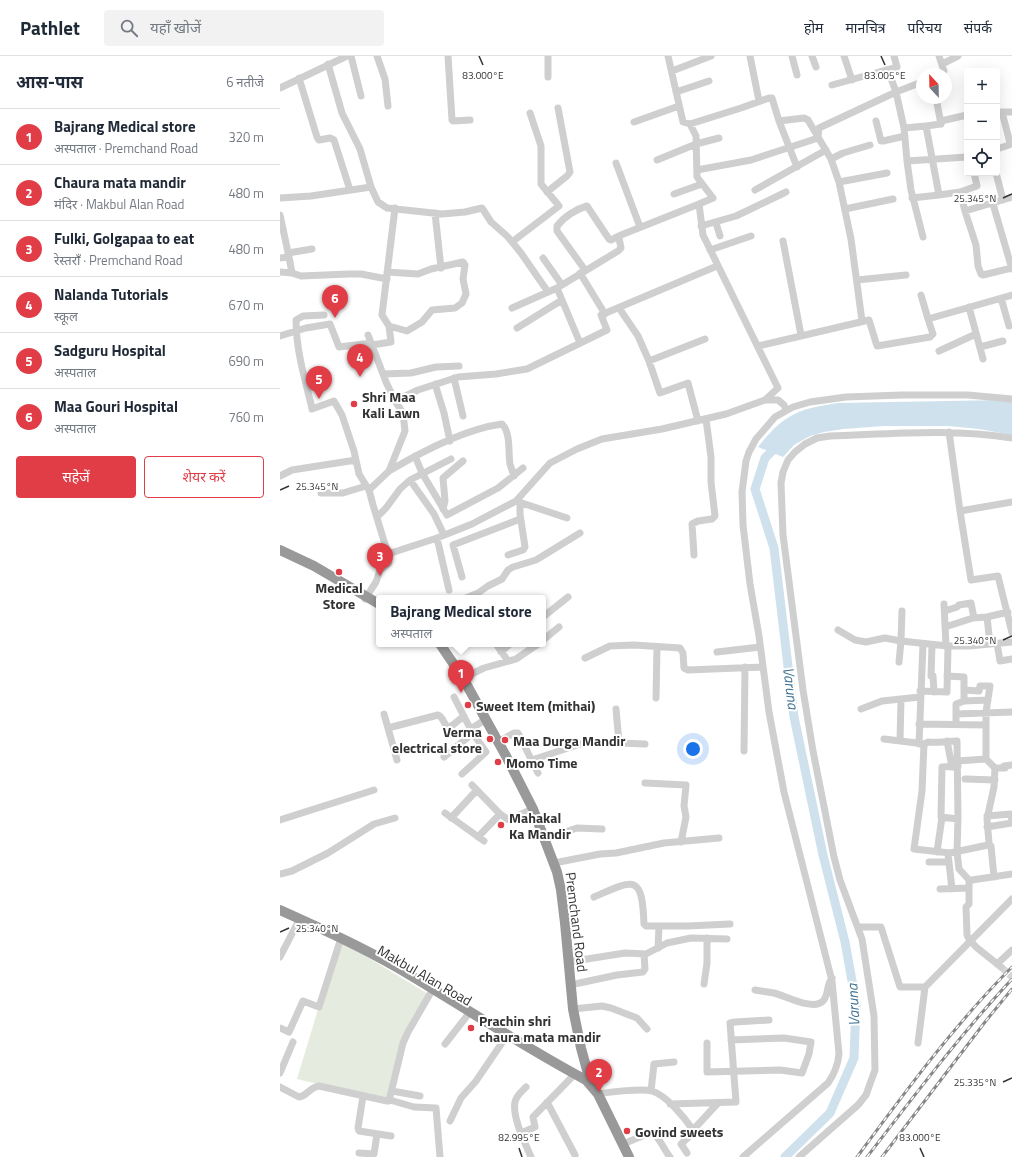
<!DOCTYPE html>
<html lang="hi">
<head>
<meta charset="utf-8">
<style>
  body { margin:0; font-family:"Titillium Web","Noto Sans Devanagari",sans-serif; background:#f2f2f3; color:#1f2937 }
  .controls { position:absolute; right:12px; top:12px; display:grid; overflow:hidden; border-radius:4px; box-shadow:0 4px 16px #0002 }
  .controls button { width:36px; height:36px; display:grid; place-items:center; padding:0; border:0; border-bottom:1px solid #e0e1e3; background:#fff; color:#1f2937; font:20px sans-serif }
  .compass { position:absolute; left:636px; top:12px; width:36px; height:36px; border-radius:50%; background:#fff; box-shadow:0 4px 16px #0002; rotate:338deg }
  .you { position:absolute; left:413px; top:693px; width:14px; height:14px; margin:-10px; border:3px solid #fff; border-radius:50%; background:#1a73e8; box-shadow:0 0 0 6px #1a73e833 }
  .badge { display:grid; place-items:center; width:26px; height:26px; border-radius:50%; background:#e03d46; color:#fff; font-size:13px; font-weight:700 }
  .pin { position:absolute; translate:-50% -33px; filter:drop-shadow(0 1px 2px #0008) }
  .pin::after { content:''; position:absolute; top:21px; width:14px; height:12px; background:inherit; clip-path:polygon(0 0,100% 0,50% 100%) }
  .popup { position:absolute; left:96px; top:539px; width:170px; height:52px; box-sizing:border-box; display:grid; place-content:center; border-radius:4px; background:#fff; filter:drop-shadow(0 1px 3px #0005); font-size:13px; white-space:nowrap; color:#747a83 }
  .popup b { font-size:15px; color:#1f2937 }
  .popup::after { content:''; position:absolute; left:50%; top:100%; margin-left:-8px; border:8px solid transparent; border-top-color:#fff }
  .list { margin:0; padding:0; list-style:none }
  h2 { display:flex; justify-content:space-between; align-items:center; height:52px; margin:0; padding:0 16px; font-size:17px }
  h2 small { font-size:13px; font-weight:400; color:#747a83 }
  .list li { display:grid; grid-template-columns:26px 1fr auto; gap:12px; align-items:center; box-sizing:border-box; height:56px; padding:0 16px; border-top:1px solid #e0e1e3 }
  .list b { display:block; font-size:15px; white-space:nowrap }
  .list p { margin:0; font-size:13px; white-space:nowrap; color:#747a83 }
  .list em { font-size:13px; font-style:normal; color:#747a83 }
  .actions { display:flex; gap:8px; padding:12px 16px }
  .actions a { flex:1; padding:9px 0; border:1px solid #e03d46; border-radius:4px; text-align:center; font-size:14px; color:#e03d46 }
  .actions .main { background:#e03d46; color:#fff }
  .icon { flex:none; width:22px; height:22px; fill:none; stroke:currentColor; stroke-width:2; stroke-linecap:round; stroke-linejoin:round }
  .map { position:relative; flex:none; width:732px; height:1101px; overflow:hidden }
  header { display:flex; align-items:center; gap:24px; box-sizing:border-box; height:56px; padding:0 20px; background:#fff; border-bottom:1px solid #e0e1e3 }
  header strong { font-size:19px }
  nav { display:flex; gap:22px; margin-inline-start:auto; font-size:14px }
  .search { width:280px; height:36px; background:#f2f2f3; display:flex; align-items:center; gap:10px; box-sizing:border-box; padding:0 14px; border-radius:4px; color:#747a83; font-size:15px }
  main { display:flex }
  aside { flex:1; background:#fff }
  .map>svg:first-child { display:block }
</style>
</head>
<body>
<header>
<strong>Pathlet</strong>
<div class="search"><svg class="icon" aria-label="search" viewBox="0 0 24 24"><circle cx="10" cy="10" r="6"/><path d="M15 15l6 6"/></svg>यहाँ खोजें</div>
<nav><a>होम</a><a>मानचित्र</a><a>परिचय</a><a>संपर्क</a></nav>
</header>
<main>
<aside>
<h2>आस-पास<small>6 नतीजे</small></h2>
<ul class="list">
<li><span class="badge">1</span><div><b>Bajrang Medical store</b><p>अस्पताल · Premchand Road</p></div><em>320 m</em></li>
<li><span class="badge">2</span><div><b>Chaura mata mandir</b><p>मंदिर · Makbul Alan Road</p></div><em>480 m</em></li>
<li><span class="badge">3</span><div><b>Fulki, Golgapaa to eat</b><p>रेस्तराँ · Premchand Road</p></div><em>480 m</em></li>
<li><span class="badge">4</span><div><b>Nalanda Tutorials</b><p>स्कूल</p></div><em>670 m</em></li>
<li><span class="badge">5</span><div><b>Sadguru Hospital</b><p>अस्पताल</p></div><em>690 m</em></li>
<li><span class="badge">6</span><div><b>Maa Gouri Hospital</b><p>अस्पताल</p></div><em>760 m</em></li>
</ul>
<div class="actions"><a class="main">सहेजें</a><a>शेयर करें</a></div>
</aside>
<div class="map">
<svg width="732" height="1101" viewBox="0 0 732 1101">
  <rect width="100%" height="100%" fill="#fff"/>
  <path fill="#e5ebdf" d="M59,884L148,938L121,989L106,1044L17,1023Z"/>
  <path fill="#cfe1ed" d="M722,344L732,346V379L699,373L668,370H604L563,373L544,376L530,380L514,389L503,401L478,391C504,358 518,353 558,347Z"/>
  <g fill="none" stroke-linecap="round" stroke-linejoin="round">
    <path stroke="#cfe1ed" stroke-width="9" d="M500,387L485,402L475,433L494,492L514,661L543,799L565,886L576,947L574,1002L550,1057L505,1101"/>
    <path stroke="#d6d6d6" stroke-width="7" stroke-dasharray="7 3.5" stroke-linecap="butt" d="M721,911L732,921"/>
    <path stroke="#cfcfcf" stroke-width="7" d="M71,0L81,40
      M97,0L105,23L108,50
      M168,0L172,64L173,65L190,64
      M268,0V21
      M470,0L479,45
      M512,0L517,19
      M532,0L536,11
      M564,0L572,24
      M659,0L664,15L663,18
      M48,8L62,57L80,93L91,131L98,146L107,152L162,158L185,156L202,152L211,166L228,181L241,197L268,236
      M662,8L678,0
      M608,14L616,36L642,26
      M392,15L431,0
      M19,22L37,81L39,84L50,82L54,84L70,134
      M552,29L617,11L614,0
      M0,32L67,0
      M396,36L429,25
      M656,42L661,68L646,70L659,139L680,136L685,155L732,141
      M717,56H732
      M499,65L524,62L528,64L551,103L559,126L571,183L582,265
      M596,65L601,85H603L625,80
      M661,65L687,59
      M354,66L399,50
      M410,68L461,52L489,42H492L499,65L517,111
      M624,72L646,70
      M717,93L729,89L730,87L722,56
      M551,103L563,97L590,89
      M377,104L416,88L439,82
      M627,105L631,134L643,181
      M336,107L360,171
      M417,114L471,104L538,82L539,72L616,36L624,72L627,105L687,101
      M716,117L723,144
      M559,126L607,117
      M475,134L546,94
      M267,136L287,120L290,116L278,52
      M680,136L697,130L694,117
      M394,138L422,128
      M0,142L31,140L91,131
      M632,142L659,139
      M713,148L732,213
      M565,153L613,143
      M685,155L696,189L698,210L701,218L703,219L732,212
      M155,157L161,212
      M0,159L9,201L0,202
      M436,167L440,180
      M421,170L456,160L506,136
      M503,185L521,279
      M232,186L279,150L261,128V90L250,57
      M430,194L471,180
      M8,197L32,193
      M9,201L12,217
      M263,202L282,229
      M305,214L277,175V170C284,161 296,153 307,150L329,183L331,184L339,180
      M0,216L12,217L21,220L69,218H81L107,223
      M107,216L138,218L151,213L183,206L185,209L183,223L186,238L182,247L175,252L152,254L142,266L127,275L109,270L102,259L115,152
      M300,217L325,258
      M577,224L626,219
      M277,232L300,287
      M641,239L648,263
      M721,242L729,270
      M689,251L703,303
      M232,252L277,232L338,195L341,192L339,182L341,179L419,148
      M339,252L358,280L369,305L380,337L408,327L418,365
      M44,259L23,260L16,264C16,292 24,321 31,348L32,353L54,345L62,359L74,395L79,418L89,434
      M237,272L282,244
      M88,279L106,326L115,345L123,357L125,375L109,415L89,434L93,449L108,498
      M0,280L26,272L50,268L59,291L91,287
      M92,289L111,286L109,270
      M478,290L589,264L597,290L650,281L653,278L648,263L732,239
      M700,291L723,285
      M659,295L696,278
      M369,305L425,283
      M103,318L131,317L156,311L179,310
      M174,322L183,360
      M155,328L164,357L170,385
      M485,344H498L504,349L506,354
      M115,345L138,334L178,321L216,318L247,313L327,274L321,259L437,210
      M669,376L680,455L691,524L718,520L732,577
      M135,400L142,417L167,459L218,432L243,412
      M109,415C141,396 185,373 222,368C231,377 228,396 230,408C231,412 233,416 234,420
      M0,420L12,414L76,404
      M130,424L154,458L164,479
      M41,437H63L86,430
      M236,445L287,462
      M163,453L165,445L163,422L183,405
      M680,455L732,446
      M97,461L106,452L120,433L130,424L171,403
      M157,482L169,534
      M228,499L243,494L245,491L240,458V447
      M414,499L412,468L418,465L432,463L435,460L431,426V401L426,363
      M182,521L173,489L240,463
      M186,542L198,537L208,530L222,523L228,514L233,511L256,504L300,477
      M85,543L96,526L100,514L109,507L108,498L157,482L192,468L236,445L270,407L297,393L322,383L382,373L446,358L485,344L498,332L423,179L419,148L433,142L417,121L416,80L410,68L403,66L388,0
      M664,548L666,590
      M665,555L677,551L679,549L691,547L694,562
      M263,561L288,541
      M665,571L693,562L707,561
      M558,574L575,584L586,586L605,582L621,585L668,590H689L732,586
      M263,584L279,571
      M717,587L720,605L732,603
      M216,588L228,605
      M710,588L707,561L728,556
      M652,589L651,620H653L654,636
      M221,596L230,588
      M437,596L480,591
      M305,602L330,590L354,589L400,592L403,597L404,612L408,614L483,611
      M619,606L621,585L622,555
      M667,620L684,621V634L699,635L700,630H710L706,656V703L715,712
      M183,622L204,612L236,603L258,588
      M684,634V645L708,644
      M640,635L667,636L668,590
      M174,641L192,676L206,696L182,718
      M376,642L377,591
      M336,653L339,687
      M581,653L602,645L640,641
      M104,658L117,704
      M676,658V648L684,645
      M639,668L706,669
      M676,668V658L732,656
      M108,672L158,659C164,661 163,669 169,672L184,660
      M191,673L206,663
      M604,683L645,688L648,686C658,687 667,685 677,685L678,762L677,796L679,813L690,825
      M620,685L621,643
      M667,685L672,711
      M218,686L234,677H238L258,717
      M639,688L643,588
      M644,688L642,735L634,793L670,797L708,789
      M464,695L465,611
      M164,701L193,677
      M252,704L300,688L315,686L365,688
      M677,705L706,703
      M678,710L662,711L661,761L678,763
      M685,723L715,724
      M365,727L406,729L404,750L406,761L401,786
      M192,729L220,758
      M165,757L204,785
      M707,760L731,758L732,765
      M171,762L197,734
      M0,764L94,734
      M707,771L732,767
      M198,781L220,758L229,764L248,755
      M265,783L297,772L322,773
      M708,789L709,787L707,763L714,731L715,712H725L724,710L732,709
      M708,789L711,790L714,821
      M657,796L662,761
      M670,797L668,798L672,833
      M649,806H669
      M274,807L320,798L336,797L384,787L439,782
      M0,818L12,815L48,797L94,768L115,762
      M660,833L689,832
      M314,841C355,823 362,818 364,868L366,870H408L450,868
      M578,871H601L620,931H645
      M378,892L379,871
      M0,901L17,868
      M288,906L345,897L366,898L387,887L411,882L447,883
      M717,908L732,894
      M721,911L696,891L689,883L687,879L686,851L689,848V826L692,824L732,818
      M424,928L427,907V882
      M290,929L337,919L363,916L365,913L364,898
      M475,934C481,935 488,936 494,937C506,940 533,955 543,945C549,939 546,929 552,922
      M293,953L322,950L331,952L357,962L367,973
      M0,972L9,976L23,945L39,951L61,882
      M427,987V1016L500,1014L522,1017L529,998L531,986L504,982L451,984
      M638,987L645,931L732,843
      M165,988L190,956
      M0,1017L13,986
      M0,1031L19,1041C27,1040 30,1031 39,1030L107,1045H109L123,987L128,976L150,938
      M246,1031C242,1035 236,1040 235,1046C232,1061 245,1087 251,1101
      M112,1035L140,1040
      M371,1035L374,1008L394,1006
      M318,1038C329,1036 363,1032 372,1035C386,1039 405,1062 413,1074V1077L401,1088L407,1097
      M83,1040L78,1072L79,1075L111,1080
      M110,1044L134,1051L156,1052L160,1101
      M267,1046L295,1099
      M390,1048L456,1046L450,967L455,966L489,964
      M170,1065L181,1042L196,1025L228,978
      M413,1074L438,1047
      M241,1077L255,1071L253,1061L292,1021
      M343,1088L372,1076C380,1082 384,1094 390,1101
      M79,1097L94,1098L97,1078
      M463,1101L548,1027C555,1017 558,1009 559,998L552,925L504,736L489,656L479,580L470,528L463,469L462,436L466,405L469,396L476,383L495,361L513,351L530,346L566,341L622,339H688L732,343
      M519,1101L578,1049L586,1039L595,1014L594,960L582,883L560,824L554,801L533,695L523,634L503,479L501,427L503,416L508,404L515,396L525,388L537,382L550,380C610,378 672,372 732,382"/>
    <path stroke="#999" stroke-width="10" d="M0,494L34,510L99,548
      M160,588L183,622L226,700L253,753L277,816L281,834L285,867L293,953L301,992L311,1029
      M0,854C40,872 80,890 118,912C181,949 242,990 306,1024L318,1038L349,1101"/>
    <g stroke="#878787" stroke-width="3">
      <path id="rail" d="M577,1101C625,1036 675,968 732,911
        M587,1101C634,1040 680,979 732,923
        M602,1101L705,966L732,933"/>
    </g>
    <use href="#rail" stroke="#fff" stroke-width="1.5" stroke-dasharray="4.5" stroke-linecap="butt"/>
  </g>
  <path fill="none" stroke="#323232" stroke-width="1.5" d="M199,0L203,9M601,0L605,9M723,142L732,138M0,434L9,430M723,584L732,580M0,876L9,872M723,1026L732,1022M239,1092L242,1101M640,1092L644,1101"/>
  <g fill="#e03d46" stroke="#fff" stroke-width="1.5">
    <circle cx="74" cy="348" r="4"/>
    <circle cx="59" cy="516" r="4"/>
    <circle cx="188" cy="649" r="4"/>
    <circle cx="210" cy="683" r="4"/>
    <circle cx="225" cy="684" r="4"/>
    <circle cx="218" cy="706" r="4"/>
    <circle cx="221" cy="769" r="4"/>
    <circle cx="191" cy="972" r="4"/>
    <circle cx="347" cy="1075" r="4"/>
  </g>
  <g text-anchor="middle" dominant-baseline="central" stroke-width="4" stroke-linejoin="round" paint-order="stroke">
    <g font-size="14" font-weight="bold" fill="#323232" stroke="#fff" text-anchor="start">
      <text x="82" y="340">Shri Maa<tspan x="82" dy="16">Kali Lawn</tspan></text>
      <text x="59" y="531" text-anchor="middle">Medical<tspan x="59" dy="16">Store</tspan></text>
      <text x="196" y="649">Sweet Item (mithai)</text>
      <text x="202" y="675" text-anchor="end">Verma<tspan x="202" dy="16">electrical store</tspan></text>
      <text x="233" y="684">Maa Durga Mandir</text>
      <text x="226" y="706">Momo Time</text>
      <text x="229" y="761">Mahakal<tspan x="229" dy="16">Ka Mandir</tspan></text>
      <text x="199" y="964">Prachin shri<tspan x="199" dy="16">chaura mata mandir</tspan></text>
      <text x="355" y="1075">Govind sweets</text>
    </g>
    <g font-size="14" fill="#323232" stroke="#fff">
      <text transform="translate(297 866) rotate(83)">Premchand Road</text>
      <text transform="translate(145 919) rotate(30)">Makbul Alan Road</text>
    </g>
    <g font-size="15" font-style="italic" fill="#417293" stroke="#fff">
      <text transform="translate(511 632) rotate(83)">Varuna</text>
      <text transform="translate(573 949) rotate(-93)">Varuna</text>
    </g>
  </g>
  <g font-size="10" text-anchor="middle" fill="#323232" stroke="#fff" stroke-width="4" stroke-linejoin="round" paint-order="stroke">
    <text x="203" y="23">83.000°E</text>
    <text x="605" y="23">83.005°E</text>
    <text x="695" y="146">25.345°N</text>
    <text x="37" y="434">25.345°N</text>
    <text x="695" y="588">25.340°N</text>
    <text x="37" y="876">25.340°N</text>
    <text x="695" y="1030">25.335°N</text>
    <text x="239" y="1085">82.995°E</text>
    <text x="640" y="1085">83.000°E</text>
  </g>
</svg>
<div class="controls">
<button>+</button>
<button>−</button>
<button><svg class="icon" aria-label="locate" viewBox="0 0 24 24"><circle cx="12" cy="12" r="6"/><path d="M12 2v4M12 18v4M2 12h4M18 12h4"/></svg></button>
</div>
<svg class="compass" viewBox="-18 -18 36 36"><path d="M0-13l5 13h-10z" fill="#e53935"/><path d="M0 13l5-13h-10z" fill="#747a83"/></svg>
<div class="you"></div>
<div class="pin badge" style="left:181px;top:637px">1</div>
<div class="popup"><b>Bajrang Medical store</b>अस्पताल</div>
<div class="pin badge" style="left:319px;top:1036px">2</div>
<div class="pin badge" style="left:100px;top:520px">3</div>
<div class="pin badge" style="left:80px;top:321px">4</div>
<div class="pin badge" style="left:39px;top:343px">5</div>
<div class="pin badge" style="left:55px;top:262px">6</div>
</div>
</main>
</body>
</html>
